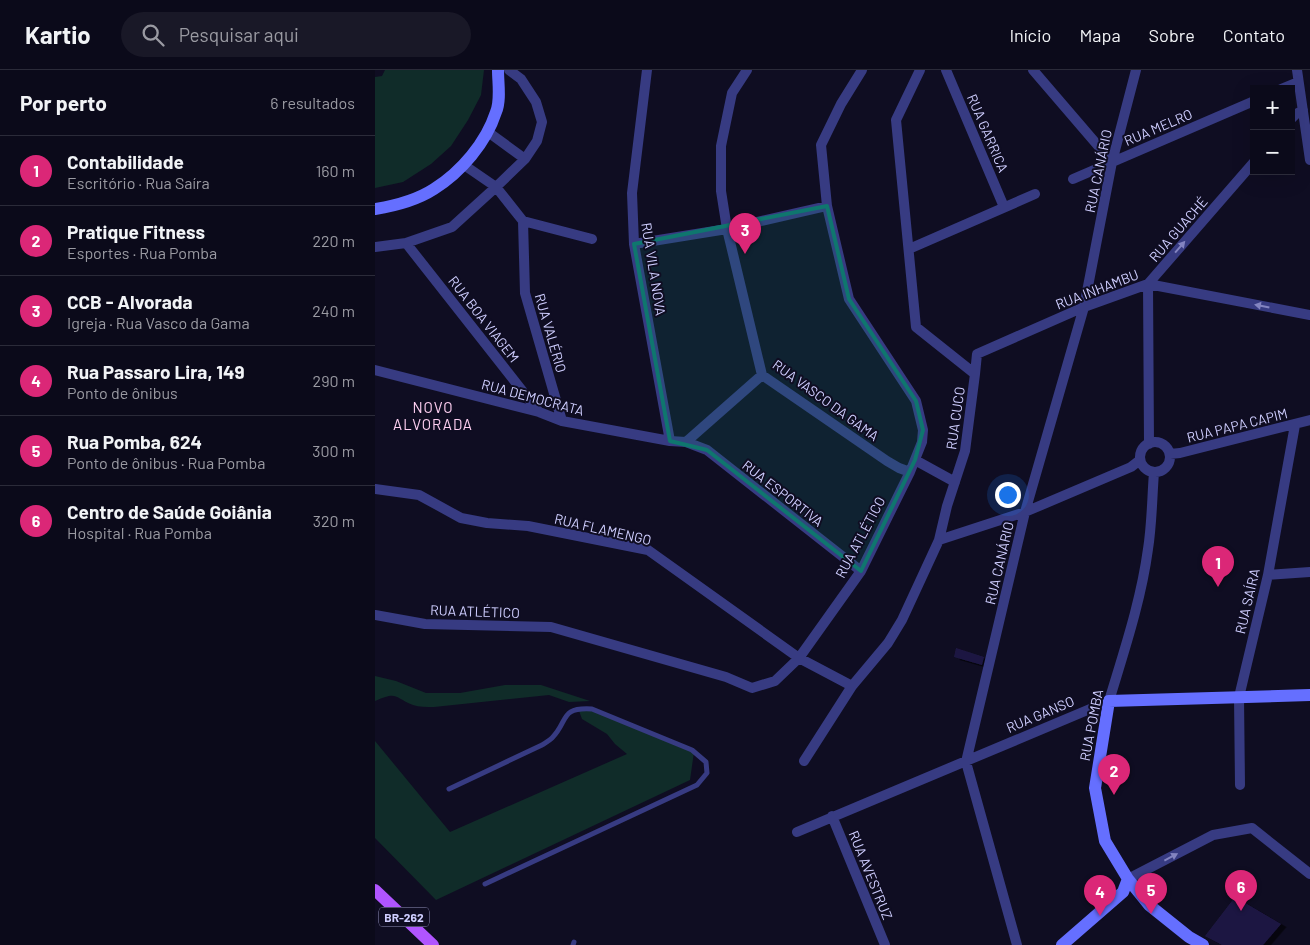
<!DOCTYPE html>
<html lang="pt">
<head>
<meta charset="utf-8">
<style>
  body { margin:0; font-family:Barlow,sans-serif; background:#191827; color:#f1f3f6 }
  .controls { position:absolute; right:15px; top:15px; display:grid; overflow:hidden; border-radius:0px; box-shadow:0 5px 20px #0002 }
  .controls button { width:45px; height:45px; display:grid; place-items:center; padding:0; border:0; border-bottom:1px solid #2b2b39; background:#0b0a1a; color:#f1f3f6; font:25px sans-serif }
  .you { position:absolute; left:632px; top:424px; width:18px; height:18px; margin:-12px; border:4px solid #fff; border-radius:50%; background:#1a73e8; box-shadow:0 0 0 8px #1a73e833 }
  .badge { display:grid; place-items:center; width:32px; height:32px; border-radius:50%; background:#db2777; color:#fff; font-size:16px; font-weight:700 }
  .pin { position:absolute; translate:-50% -41px; filter:drop-shadow(0 1px 2px #0008) }
  .pin::after { content:''; position:absolute; top:26px; width:18px; height:15px; background:inherit; clip-path:polygon(0 0,100% 0,50% 100%) }
  .list { margin:0; padding:0; list-style:none }
  h2 { display:flex; justify-content:space-between; align-items:center; height:65px; margin:0; padding:0 20px; font-size:21px }
  h2 small { font-size:16px; font-weight:400; color:#9a9aa2 }
  .list li { display:grid; grid-template-columns:32px 1fr auto; gap:15px; align-items:center; box-sizing:border-box; height:70px; padding:0 20px; border-top:1px solid #2b2b39 }
  .list b { display:block; font-size:19px; white-space:nowrap }
  .list p { margin:0; font-size:16px; white-space:nowrap; color:#9a9aa2 }
  .list em { font-size:16px; font-style:normal; color:#9a9aa2 }
  .icon { flex:none; width:28px; height:28px; fill:none; stroke:currentColor; stroke-width:2; stroke-linecap:round; stroke-linejoin:round }
  .map { position:relative; flex:none; width:935px; height:875px; overflow:hidden }
  header { display:flex; align-items:center; gap:30px; box-sizing:border-box; height:70px; padding:0 25px; background:#0b0a1a; border-bottom:1px solid #2b2b39 }
  header strong { font-size:24px }
  nav { display:flex; gap:28px; margin-inline-start:auto; font-size:18px }
  .search { width:350px; height:45px; background:#191827; display:flex; align-items:center; gap:12px; box-sizing:border-box; padding:0 18px; border-radius:28px; color:#9a9aa2; font-size:19px }
  main { display:flex }
  aside { flex:1; background:#0b0a1a }
  .map>svg:first-child { display:block }
</style>
</head>
<body>
<header>
<strong>Kartio</strong>
<div class="search"><svg class="icon" aria-label="search" viewBox="0 0 24 24"><circle cx="10" cy="10" r="6"/><path d="M15 15l6 6"/></svg>Pesquisar aqui</div>
<nav><a>Início</a><a>Mapa</a><a>Sobre</a><a>Contato</a></nav>
</header>
<main>
<aside>
<h2>Por perto<small>6 resultados</small></h2>
<ul class="list">
<li><span class="badge">1</span><div><b>Contabilidade</b><p>Escritório · Rua Saíra</p></div><em>160 m</em></li>
<li><span class="badge">2</span><div><b>Pratique Fitness</b><p>Esportes · Rua Pomba</p></div><em>220 m</em></li>
<li><span class="badge">3</span><div><b>CCB - Alvorada</b><p>Igreja · Rua Vasco da Gama</p></div><em>240 m</em></li>
<li><span class="badge">4</span><div><b>Rua Passaro Lira, 149</b><p>Ponto de ônibus</p></div><em>290 m</em></li>
<li><span class="badge">5</span><div><b>Rua Pomba, 624</b><p>Ponto de ônibus · Rua Pomba</p></div><em>300 m</em></li>
<li><span class="badge">6</span><div><b>Centro de Saúde Goiânia</b><p>Hospital · Rua Pomba</p></div><em>320 m</em></li>
</ul>
</aside>
<div class="map">
<svg width="935" height="875" viewBox="0 0 935 875">
  <defs>
    <filter id="shadow"><feDropShadow dx="5.5" dy="3" stdDeviation="0" flood-color="#0009"/></filter>
  </defs>
  <rect width="100%" height="100%" fill="#0f0d22"/>
  <path fill="#102c29" d="M10,0H109L106,25L93,50L76,76L56,94L28,112L0,118V7L7,6Z
    M0,606L21,611L51,623H85L130,615H166L215,631L194,632L174,625L59,637C52,637 44,637 38,635C18,627 23,621 0,631Z
    M203,638L217,639L319,682L315,710L61,830L0,768V671L75,762L252,684L240,674L232,664L207,649Z"/>
  <path fill="#1e1943" filter="url(#shadow)" d="M581,578L609,587L607,595L579,587Z
    M860,827L906,854L888,875H847L830,866Z"/>
  <g fill="none" stroke-linecap="round" stroke-linejoin="round">
    <path stroke="#373b82" stroke-width="5" d="M74,719L167,675C170,673 174,671 177,668C194,651 184,637 217,639L317,680L331,692L332,703L322,715L110,814
      M198,875L199,872"/>
    <path stroke="#373b82" stroke-width="10" d="M272,0L257,123L259,174L295,371
      M372,0L357,23L346,76V121L352,159L387,305L512,391L524,398L535,402
      M571,0L629,137
      M658,0L737,92
      M922,0L935,90
      M906,19L923,12
      M916,49L921,44L928,40
      M113,62L150,89
      M89,95L121,117L148,151L217,169
      M698,109L879,31
      M148,151L150,223L187,351
      M31,173L164,342
      M259,174L352,159L452,136
      M0,177L31,173L77,157L121,117L150,89L162,71L167,52L161,32L146,9L134,0
      M534,179L660,124
      M0,300L164,342L187,351L295,371L311,372L332,380L486,501
      M600,304L602,284L709,237L773,214L935,245
      M765 387a15 15 0 1 1 30 0a15 15 0 1 1-30 0Z
      M311,372L387,305
      M774,374L773,214L879,92
      M795,384L805,383L935,350
      M540,390L580,412
      M0,419L44,425L86,448L112,453L153,456L273,480L424,588L477,616
      M564,470L650,442L756,397L765,390
      M893,505L935,502
      M0,545L50,554L176,557L351,607L377,618L400,611L424,588L486,501L535,402L547,372L548,360L541,331L474,229L452,136L446,75L466,34L487,0
      M429,691L477,616L513,573L527,550L564,470L572,436L590,381L600,304L541,257L521,50L545,0
      M865,715L864,627L893,505L920,355
      M457,746L510,875
      M422,762L734,631C749,581 766,531 773,479C777,454 777,428 779,402
      M753,809L838,765L877,758L935,804
      M642,875L591,692L650,442L709,237L737,92L761,0"/>
    <path stroke="#656fff" stroke-width="12" d="M0,139C19,136 42,130 59,119C86,102 111,73 121,42C126,30 123,13 123,0
      M687,875L748,822L753,809
      M828,875L814,867L774,835L753,809L730,771L720,718L734,631L935,625"/>
    <path stroke="#b055ff" stroke-width="12" d="M0,820L58,875"/>
  </g>
  <defs><path id="oneway-solid" d="M-6-.8H1V-3.2L6.5 0L1 3.2V.8H-6Z" transform="scale(1.25)"/></defs>
  <g fill="#8384c0">
    <use href="#oneway-solid" transform="translate(805 177) rotate(-49)"/>
    <use href="#oneway-solid" transform="translate(887 236) rotate(-169)"/>
    <use href="#oneway-solid" transform="translate(796 787) rotate(-28)"/>
  </g>
  <path fill="#0f766e" fill-opacity="0.2" stroke="#0f766e" stroke-width="4" stroke-linejoin="round" d="M452,136L474,229L541,331L548,360L540,390L486,501L332,380L295,371L259,174Z"/>
  <g text-anchor="middle" dominant-baseline="central" stroke-width="4" stroke-linejoin="round" paint-order="stroke">
    <rect fill="#0f0d22" stroke="#9594bd" stroke-width="1" x="4" y="837.5" width="50" height="19" rx="4"/>
    <g font-size="12" font-weight="bold" fill="#cfceff">
      <text x="29" y="847">BR-262</text>
    </g>
    <g font-size="14" fill="#cfceff" stroke="#0f0d22">
      <text transform="translate(783 57) rotate(-23)">RUA MELRO</text>
      <text transform="translate(613 63) rotate(67)">RUA GARRICA</text>
      <text transform="translate(723 101) rotate(-78)">RUA CANÁRIO</text>
      <text transform="translate(803 159) rotate(-49)">RUA GUACHÉ</text>
      <text transform="translate(279 199) rotate(81)">RUA VILA NOVA</text>
      <text transform="translate(722 219) rotate(-21)">RUA INHAMBU</text>
      <text transform="translate(109 249) rotate(52)">RUA BOA VIAGEM</text>
      <text transform="translate(176 263) rotate(74)">RUA VALÉRIO</text>
      <text transform="translate(158 327) rotate(15)">RUA DEMOCRATA</text>
      <text transform="translate(451 330) rotate(36)">RUA VASCO DA GAMA</text>
      <text transform="translate(580 348) rotate(-82)">RUA CUCO</text>
      <text transform="translate(862 355) rotate(-14)">RUA PAPA CAPIM</text>
      <text transform="translate(408 423) rotate(38)">RUA ESPORTIVA</text>
      <text transform="translate(228 459) rotate(13)">RUA FLAMENGO</text>
      <text transform="translate(485 467) rotate(-62)">RUA ATLÉTICO</text>
      <text transform="translate(624 493) rotate(-77)">RUA CANÁRIO</text>
      <text transform="translate(872 531) rotate(-77)">RUA SAÍRA</text>
      <text transform="translate(100 541) rotate(2)">RUA ATLÉTICO</text>
      <text transform="translate(665 644) rotate(-23)">RUA GANSO</text>
      <text transform="translate(716 655) rotate(-79)">RUA POMBA</text>
      <text transform="translate(496 805) rotate(68)">RUA AVESTRUZ</text>
    </g>
    <g font-size="15" letter-spacing="1" fill="#ffd0f2" stroke="#0f0d22">
      <text x="58" y="337">NOVO<tspan x="58" dy="17">ALVORADA</tspan></text>
    </g>
  </g>
</svg>
<div class="controls">
<button>+</button>
<button>−</button>
</div>
<div class="you"></div>
<div class="pin badge" style="left:843px;top:517px">1</div>
<div class="pin badge" style="left:739px;top:725px">2</div>
<div class="pin badge" style="left:370px;top:184px">3</div>
<div class="pin badge" style="left:725px;top:846px">4</div>
<div class="pin badge" style="left:776px;top:844px">5</div>
<div class="pin badge" style="left:866px;top:841px">6</div>
</div>
</main>
</body>
</html>
